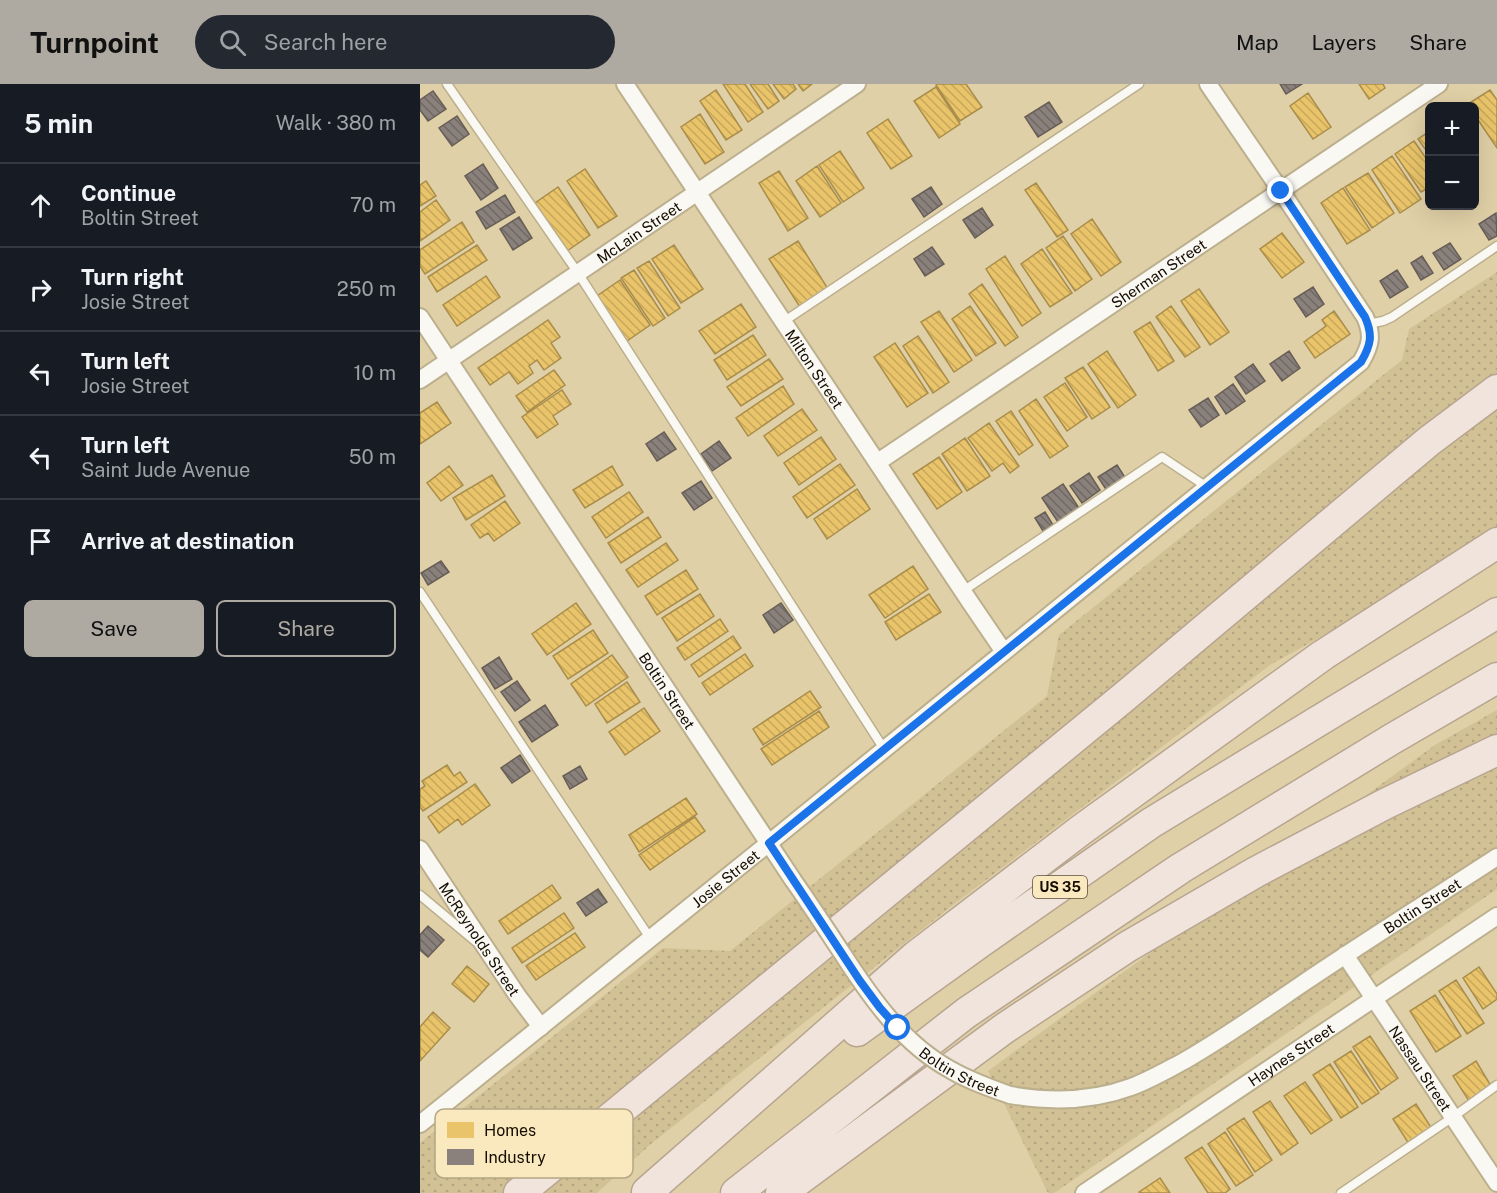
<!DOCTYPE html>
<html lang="en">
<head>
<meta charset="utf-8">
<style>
  body { margin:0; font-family:"Public Sans",sans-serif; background:#242831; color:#f1f3f6 }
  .controls { position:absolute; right:18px; top:18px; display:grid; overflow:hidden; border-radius:9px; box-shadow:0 6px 24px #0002 }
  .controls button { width:54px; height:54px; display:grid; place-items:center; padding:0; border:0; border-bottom:2px solid #363941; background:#171b24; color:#f1f3f6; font:30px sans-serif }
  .stop { position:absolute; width:18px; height:18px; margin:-14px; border:4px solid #1a73e8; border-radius:50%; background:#fff }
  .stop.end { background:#1a73e8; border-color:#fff; box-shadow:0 2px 6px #0008 }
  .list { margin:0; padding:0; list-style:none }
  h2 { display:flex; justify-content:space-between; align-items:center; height:78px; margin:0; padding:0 24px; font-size:26px }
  h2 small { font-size:20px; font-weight:400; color:#9ea1a6 }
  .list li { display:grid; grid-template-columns:39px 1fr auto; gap:18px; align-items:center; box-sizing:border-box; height:84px; padding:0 24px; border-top:2px solid #363941 }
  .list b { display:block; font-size:22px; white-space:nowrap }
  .list p { margin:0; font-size:20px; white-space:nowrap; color:#9ea1a6 }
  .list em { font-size:20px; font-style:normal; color:#9ea1a6 }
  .actions { display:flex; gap:12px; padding:18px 24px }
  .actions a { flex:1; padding:14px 0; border:2px solid #aeaaa1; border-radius:9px; text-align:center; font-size:21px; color:#aeaaa1 }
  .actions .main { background:#aeaaa1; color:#111 }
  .icon { flex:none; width:33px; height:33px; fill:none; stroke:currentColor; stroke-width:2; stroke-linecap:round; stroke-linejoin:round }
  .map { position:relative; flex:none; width:1077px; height:1109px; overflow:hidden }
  header { display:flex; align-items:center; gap:36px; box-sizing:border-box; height:84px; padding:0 30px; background:#aeaaa1; color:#111 }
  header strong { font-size:28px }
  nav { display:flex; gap:33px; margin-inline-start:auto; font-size:21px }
  .search { width:420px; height:54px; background:#242831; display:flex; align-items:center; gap:15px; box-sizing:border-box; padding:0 21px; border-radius:33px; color:#9ea1a6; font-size:22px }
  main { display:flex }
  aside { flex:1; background:#171b24 }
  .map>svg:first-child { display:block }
</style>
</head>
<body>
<header>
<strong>Turnpoint</strong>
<div class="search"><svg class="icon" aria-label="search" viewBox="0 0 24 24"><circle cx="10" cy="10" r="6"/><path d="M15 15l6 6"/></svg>Search here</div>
<nav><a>Map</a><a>Layers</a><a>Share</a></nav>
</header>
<main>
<aside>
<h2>5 min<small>Walk · 380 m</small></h2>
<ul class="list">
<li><svg class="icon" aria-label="ahead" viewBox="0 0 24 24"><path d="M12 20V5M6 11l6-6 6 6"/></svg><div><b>Continue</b><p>Boltin Street</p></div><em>70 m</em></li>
<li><svg class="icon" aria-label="right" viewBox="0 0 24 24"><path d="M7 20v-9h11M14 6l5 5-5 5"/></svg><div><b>Turn right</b><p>Josie Street</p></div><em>250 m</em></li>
<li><svg class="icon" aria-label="left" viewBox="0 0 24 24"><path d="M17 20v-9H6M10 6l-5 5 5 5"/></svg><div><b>Turn left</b><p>Josie Street</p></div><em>10 m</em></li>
<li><svg class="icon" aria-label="left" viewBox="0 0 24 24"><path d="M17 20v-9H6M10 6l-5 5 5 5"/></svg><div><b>Turn left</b><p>Saint Jude Avenue</p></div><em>50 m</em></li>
<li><svg class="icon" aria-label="arrive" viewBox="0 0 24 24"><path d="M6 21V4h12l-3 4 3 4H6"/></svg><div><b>Arrive at destination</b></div></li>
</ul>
<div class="actions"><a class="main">Save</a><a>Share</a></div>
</aside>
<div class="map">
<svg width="1077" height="1109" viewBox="0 0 1077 1109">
  <defs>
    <pattern id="grass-dots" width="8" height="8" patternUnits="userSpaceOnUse" patternTransform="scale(1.5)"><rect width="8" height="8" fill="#d3c196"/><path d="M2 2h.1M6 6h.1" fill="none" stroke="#b4a580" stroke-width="1.8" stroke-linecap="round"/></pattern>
    <pattern id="homes-back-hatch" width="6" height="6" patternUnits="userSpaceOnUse" patternTransform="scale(1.5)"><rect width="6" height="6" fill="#e9c46a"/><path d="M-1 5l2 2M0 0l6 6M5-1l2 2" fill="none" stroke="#c7a75a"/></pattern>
    <pattern id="industry-back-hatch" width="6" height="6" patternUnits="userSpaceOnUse" patternTransform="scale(1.5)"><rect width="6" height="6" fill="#8a817c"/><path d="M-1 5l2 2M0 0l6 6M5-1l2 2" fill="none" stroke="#706863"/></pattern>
  </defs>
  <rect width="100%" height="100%" fill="#e0d0a7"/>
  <path fill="url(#grass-dots)" d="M1077,188V455L850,581L533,821L232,1059L177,1109H0V1059L243,864L310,867L627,612L639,551L982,276L989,245Z
    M1077,626V805L634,1109H628L568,987L1015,661Z"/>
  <path fill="url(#homes-back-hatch)" stroke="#a98d4a" stroke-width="1.5" d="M303,0H325L343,28L328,38Z
    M330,0H348L359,17L348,25Z
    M353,0H373L376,5L364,15Z
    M378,0H392L383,7Z
    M517,0H546L562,23L540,37L516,1Z
    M939,0H963L965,4L949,15Z
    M516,3L540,40L519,54L494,17Z
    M296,6L322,46L306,56L280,17Z
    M1070,6L1077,16V64L1054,30V22H1050L1048,20Z
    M888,9L911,43L893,55L870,22Z
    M280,30L304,68L285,80L261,43Z
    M468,35L492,72L471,85L447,49Z
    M1010,47V72L998,55Z
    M994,57L1010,80V103L1001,108L975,70Z
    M420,67L444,104L423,118L399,81Z
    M972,72L1001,115L980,129L952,86Z
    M397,82L421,119L400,133L376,97Z
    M165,85L197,132L178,144L147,97Z
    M359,87L388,134L368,147L339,99Z
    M948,89L974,129L952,144L925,103Z
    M6,97L16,112L0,122V101Z
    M616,99L648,146L637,153L605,106Z
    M138,103L170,151L147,167L115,119Z
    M923,104L950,146L927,160L901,119Z
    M16,116L30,136L0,157V128Z
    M672,135L701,178L681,192L651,150Z
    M42,138L54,158L5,190L0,182V166Z
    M862,149L884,178L862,194L840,165Z
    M643,152L672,195L655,207L626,164Z
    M378,157L408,205L380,223L349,175Z
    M57,161L67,176L17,208L8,193Z
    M254,161L283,205L261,219L232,175Z
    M622,165L652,209L630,223L601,180Z
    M585,172L621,229L602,242L566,185Z
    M229,177L260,224L248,232L217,184Z
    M214,186L245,234L233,242L201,194Z
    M66,192L80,213L37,242L23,221Z
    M200,196L230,241L207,257L177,212Z
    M562,200L598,253L585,262L549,210Z
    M779,205L809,248L790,261L761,217Z
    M321,220L336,243L295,270L279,247Z
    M550,222L576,259L556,272L532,235Z
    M751,222L780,263L765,273L736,233Z
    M519,227L552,276L534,288L501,238Z
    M914,227L930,250L895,274L884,258L906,242L902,236Z
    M128,236L140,253L131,259L141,274L124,286L117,276L109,282L113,289L98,300L89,288L70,301L58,284Z
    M730,238L754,277L738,287L714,248Z
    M333,251L346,271L307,296L294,276Z
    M498,252L529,298L513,309L483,262Z
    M475,259L508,309L487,323L454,273Z
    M687,267L716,311L698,324L668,280Z
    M349,275L363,295L321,322L307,303Z
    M663,283L690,323L672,335L645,294Z
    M134,286L145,301L107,328L96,312Z
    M645,299L667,333L647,347L624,313Z
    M363,302L374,320L328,352L316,334Z
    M142,306L151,320L133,332L138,340L117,354L102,333Z
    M616,315L648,362L630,374L599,327Z
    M17,318L31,339L0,360V329Z
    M382,325L397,346L358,372L344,352Z
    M591,327L613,361L599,371L576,337Z
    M569,339L599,382L590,389L583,379L572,387L548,354Z
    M401,353L416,375L379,401L364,379Z
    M545,354L570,392L547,407L522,370Z
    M519,373L542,408L517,425L493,390Z
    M420,380L435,401L387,434L373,413Z
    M29,382L43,401L21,417L7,399Z
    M192,382L203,401L165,424L153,406Z
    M72,391L85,412L46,436L33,414Z
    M437,405L450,425L407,455L394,435Z
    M209,408L223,428L186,454L172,433Z
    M85,417L100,439L74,457L68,449L60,454L51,441Z
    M228,433L241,453L201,479L188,459Z
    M246,459L258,476L218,503L206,486Z
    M493,482L508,505L465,534L449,511Z
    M266,486L278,505L237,531L225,512Z
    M280,510L294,532L257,557L242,534Z
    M509,510L521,528L476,556L465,538Z
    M156,519L171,540L127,571L112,550Z
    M300,535L308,547L265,576L257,564Z
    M173,546L188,569L148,595L133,572Z
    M313,552L321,564L279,593L271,581Z
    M325,570L333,582L290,611L282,599Z
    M192,571L208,593L166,622L151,600Z
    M207,598L220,618L187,639L175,620Z
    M390,607L401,623L343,661L333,645Z
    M224,624L240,647L205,671L189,648Z
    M399,627L409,643L352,681L341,665Z
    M27,681L34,692L40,688L47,698L3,727L0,723V705L5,702L2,697Z
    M55,700L70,721L42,741L38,735L19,749L8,733Z
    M266,714L277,730L219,768L209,751Z
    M275,733L285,747L230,786L219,771Z
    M132,801L141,814L88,850L79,837Z
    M144,829L154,844L102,879L92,864Z
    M155,849L165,863L116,896L106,882Z
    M47,882L69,900L54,918L32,900Z
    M1059,883L1077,910V915L1063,925L1043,894Z
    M1036,896L1064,939L1047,950L1019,907Z
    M1015,911L1041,952L1016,968L990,927Z
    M13,928L30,944L0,977V943Z
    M950,952L978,994L961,1006L933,963Z
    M931,967L959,1009L942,1020L914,978Z
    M1056,977L1071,1002L1049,1017L1033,992Z
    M910,980L938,1023L921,1034L893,991Z
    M885,998L912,1036L891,1050L864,1012Z
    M850,1017L878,1059L861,1071L833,1028Z
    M996,1020L1012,1045L989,1060L973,1035Z
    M824,1034L852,1076L835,1088L807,1045Z
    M805,1048L833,1091L816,1102L788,1060Z
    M782,1063L810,1105L805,1109H788L765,1074Z
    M740,1094L750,1109H720L719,1108Z"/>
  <path fill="url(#industry-back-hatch)" stroke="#675e57" stroke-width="1.5" d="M860,0H882L866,10Z
    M13,7L26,25L8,37L0,26V16Z
    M629,18L642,38L618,53L605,33Z
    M37,32L49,50L32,62L19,44Z
    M63,80L78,104L61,116L45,92Z
    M511,103L522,120L504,133L492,115Z
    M85,111L95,128L66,145L56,128Z
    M562,124L573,141L555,154L543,136Z
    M1076,129L1077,152L1069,156L1059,140Z
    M99,133L112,154L93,166L80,145Z
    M1030,159L1041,175L1024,186L1013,169Z
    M512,163L524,180L505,192L494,175Z
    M1002,172L1013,189L1001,196L991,179Z
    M977,186L988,203L970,214L960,197Z
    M893,203L904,220L886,233L874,215Z
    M869,267L880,284L862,297L850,280Z
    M833,280L845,297L826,310L815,293Z
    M813,300L825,317L806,330L795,313Z
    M788,314L799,331L781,343L769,326Z
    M244,348L256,365L237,377L226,360Z
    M299,357L311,374L292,387L281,370Z
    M697,381L706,395L687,407L678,393Z
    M669,389L680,406L662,419L650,402Z
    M281,397L292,414L274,426L262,409Z
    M643,400L659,424L638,438L622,414Z
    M625,428L633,441L623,447L615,434Z
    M21,477L29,488L8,501L1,489Z
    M361,519L373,536L354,549L343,531Z
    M79,573L92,595L75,605L62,584Z
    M97,597L110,616L95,627L81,608Z
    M125,621L138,641L112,658L99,638Z
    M100,671L110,687L92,699L81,684Z
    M160,682L167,695L150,705L143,692Z
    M178,805L187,818L166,832L157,819Z
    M8,842L24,856L8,873L0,866V851Z"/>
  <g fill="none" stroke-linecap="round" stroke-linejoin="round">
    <g stroke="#bbaf8e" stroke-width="11">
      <path id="service" d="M27,0L158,189L464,665
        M363,238L719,0
        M948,240L963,237L972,233L1077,162
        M543,507L742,373L787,403
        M0,508L230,854
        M0,811L55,857
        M921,1109L1033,1033L1077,1001"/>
    </g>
    <g stroke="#bbaf8e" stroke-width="20">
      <g id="minor">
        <path id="s1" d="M205,0L550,518L584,568"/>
        <path id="s2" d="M0,233L373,796"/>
        <path id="s3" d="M0,296L437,0"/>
        <path id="s4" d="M458,378L1019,0"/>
        <path id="s5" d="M0,765L97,911L121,943"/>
        <path id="s6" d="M925,871L1077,1099"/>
        <path id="s7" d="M590,1011C630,1018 673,1017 711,1003C730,996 747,986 764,977C804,954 841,928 879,902C944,858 1011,816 1077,773"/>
        <path id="s8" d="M0,1040L349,759L941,278C951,261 953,251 945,233L861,107L788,0"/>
        <path id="s9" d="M664,1109L1077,832"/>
      </g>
    </g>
    <g stroke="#b7a590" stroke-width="33">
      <path id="motorway" d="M437,947L559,859L731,739L900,636L1077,529
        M227,1108L496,872L661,746L903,571L1077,459
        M99,1109L704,613L1009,357L1077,306
        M316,1109L546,929L761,784L972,655L1077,594
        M361,1109L585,944L707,863L836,788L965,720L1077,666"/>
    </g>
    <use href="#service" stroke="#faf8f2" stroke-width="8"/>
    <use href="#minor" stroke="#faf8f2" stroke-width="16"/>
    <use href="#motorway" stroke="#f0e4dc" stroke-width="30"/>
    <g stroke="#bbaf8e" stroke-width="20" stroke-linecap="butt">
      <g id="minor-bridge">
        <path id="s10" d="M373,796C390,820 406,845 422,869C451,914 483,960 531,986C550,997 570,1004 590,1011"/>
      </g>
    </g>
    <use href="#minor-bridge" stroke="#faf8f2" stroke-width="16"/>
  </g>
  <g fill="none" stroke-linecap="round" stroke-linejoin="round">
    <path stroke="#1a73e8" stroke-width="8" d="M478,944L460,924L440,897L349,759L941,278C951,261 953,251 945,233L861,107"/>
  </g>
  <g text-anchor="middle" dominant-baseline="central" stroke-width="6" stroke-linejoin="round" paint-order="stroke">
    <rect fill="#fae9be" stroke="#594e39" stroke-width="1.5" x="613" y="792" width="54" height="22" rx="4.5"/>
    <g font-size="14" font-weight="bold" fill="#140c00">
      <text x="640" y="803">US 35</text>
    </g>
    <g font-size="15" fill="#140c00" stroke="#fae9be">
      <text stroke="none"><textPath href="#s3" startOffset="264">McLain Street</textPath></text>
      <text stroke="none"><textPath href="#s4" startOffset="338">Sherman Street</textPath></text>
      <text stroke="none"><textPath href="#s1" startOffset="342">Milton Street</textPath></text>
      <text stroke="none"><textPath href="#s2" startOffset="448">Boltin Street</textPath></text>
      <text stroke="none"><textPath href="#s8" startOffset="392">Josie Street</textPath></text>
      <text stroke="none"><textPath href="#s7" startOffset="466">Boltin Street</textPath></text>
      <text stroke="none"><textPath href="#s5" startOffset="108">McReynolds Street</textPath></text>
      <text stroke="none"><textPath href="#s9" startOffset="249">Haynes Street</textPath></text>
      <text stroke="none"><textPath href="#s6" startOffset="136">Nassau Street</textPath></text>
      <text stroke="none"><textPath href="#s10" startOffset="258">Boltin Street</textPath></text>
    </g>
  </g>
  <rect x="15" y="1025" width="198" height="69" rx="9" fill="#fae9be" stroke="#b5a785" stroke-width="1.5"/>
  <rect x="27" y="1038" width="27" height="16" fill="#e9c46a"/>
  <rect x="27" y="1065" width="27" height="16" fill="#8a817c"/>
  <g font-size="16" fill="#140c00">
    <text x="64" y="1052">Homes</text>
    <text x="64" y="1079">Industry</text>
  </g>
</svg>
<div class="controls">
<button>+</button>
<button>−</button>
</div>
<div class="stop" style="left:478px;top:944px"></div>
<div class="stop end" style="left:861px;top:107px"></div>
</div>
</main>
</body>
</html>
